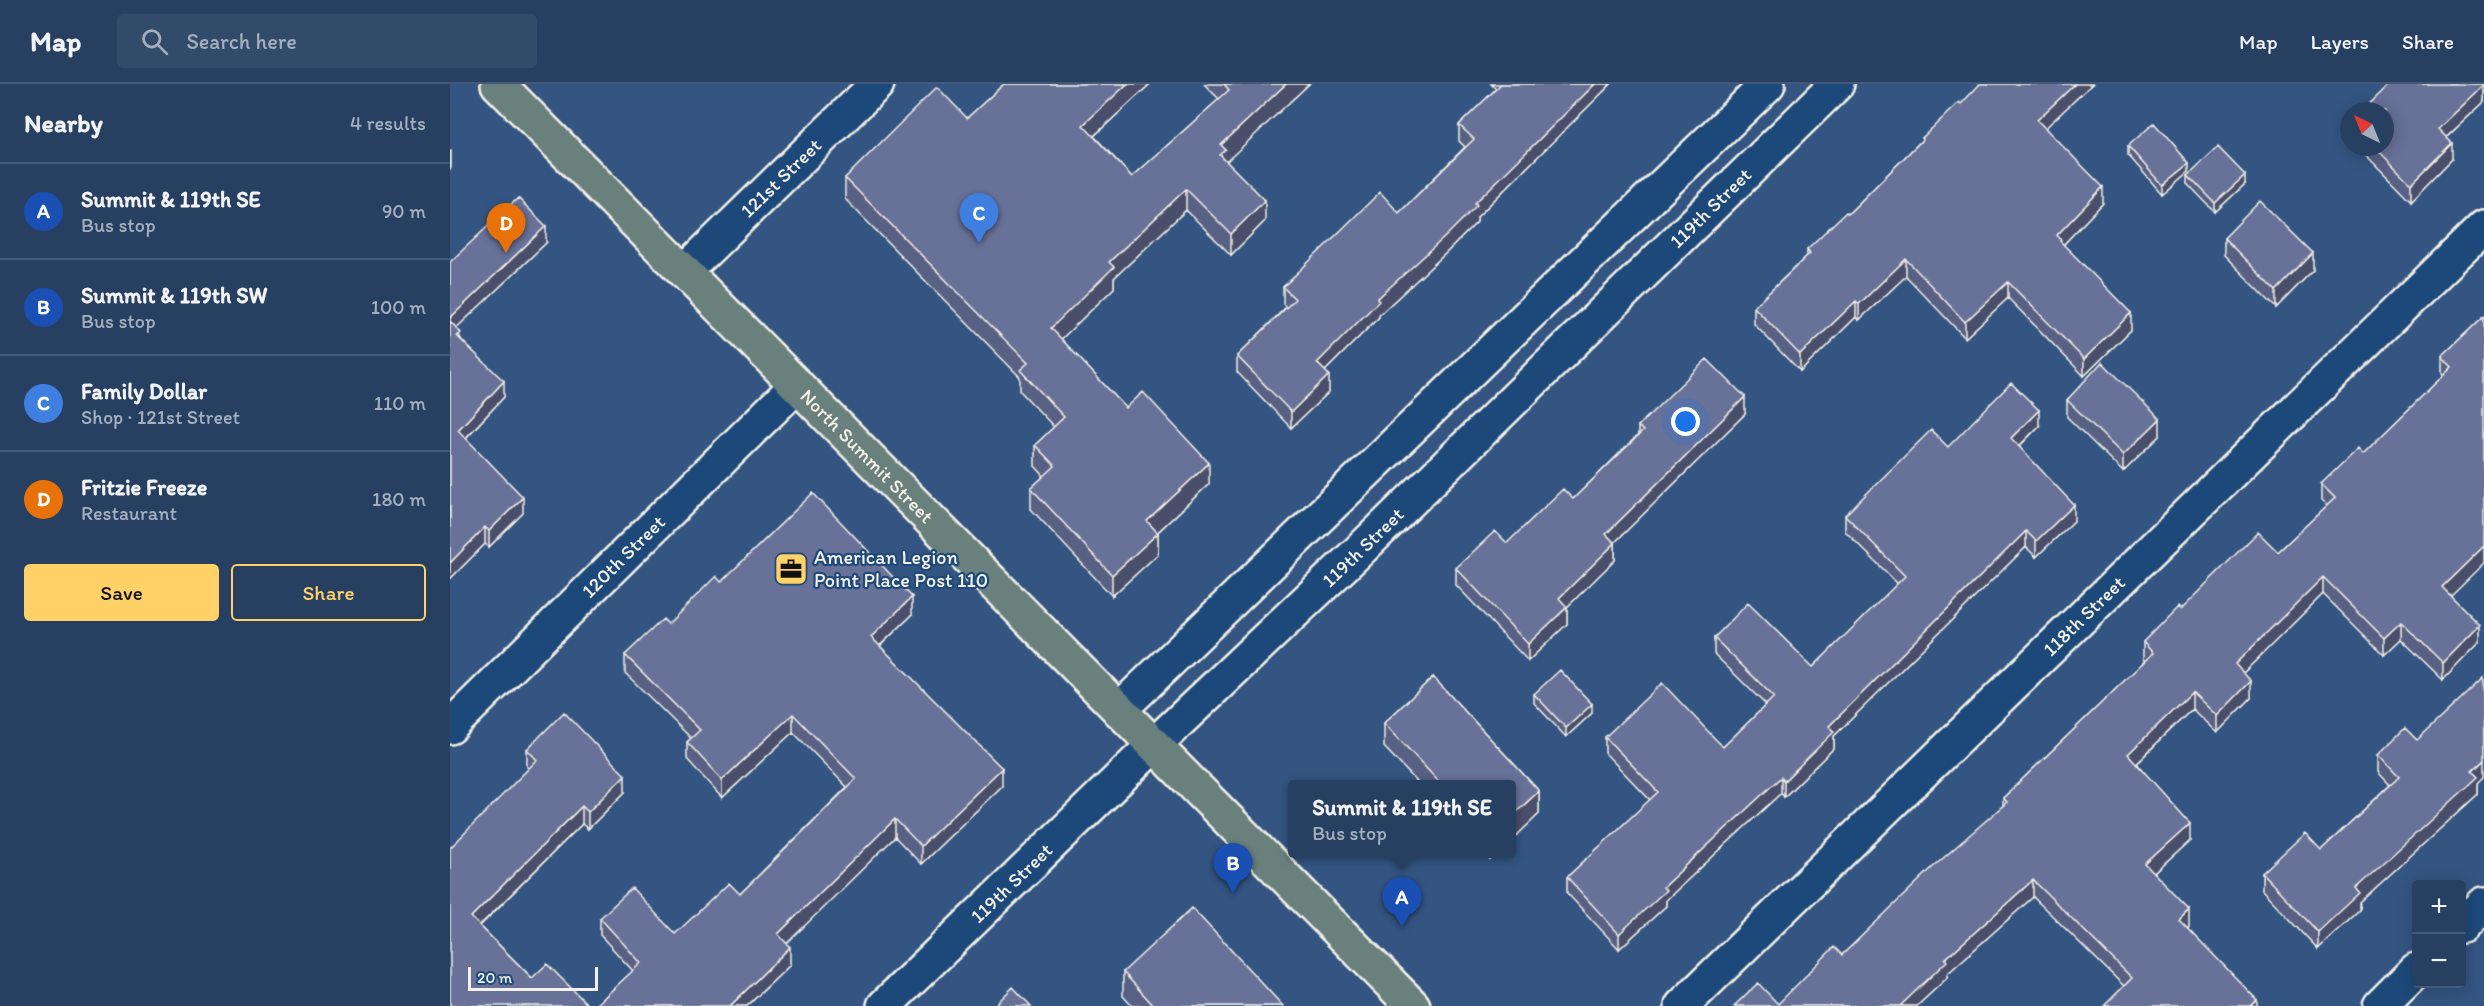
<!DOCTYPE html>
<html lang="en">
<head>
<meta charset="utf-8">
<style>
  body { margin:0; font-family:Itim,sans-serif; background:#334b6b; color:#f1f3f6 }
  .controls { position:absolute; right:18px; bottom:18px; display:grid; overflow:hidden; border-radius:6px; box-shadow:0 3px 15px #0003 }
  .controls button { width:54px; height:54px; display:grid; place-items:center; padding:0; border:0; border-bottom:2px solid #435977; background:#274062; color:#f1f3f6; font:30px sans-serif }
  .compass { position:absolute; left:1890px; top:18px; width:54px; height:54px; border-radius:50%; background:#274062; box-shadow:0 3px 15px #0003; rotate:317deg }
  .scale { position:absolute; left:18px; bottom:15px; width:130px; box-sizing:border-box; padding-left:6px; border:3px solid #f4f1e8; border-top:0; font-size:16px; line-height:21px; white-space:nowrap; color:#f4f1e8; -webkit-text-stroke:4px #1f4a7a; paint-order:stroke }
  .you { position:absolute; left:1236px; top:338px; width:21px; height:21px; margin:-15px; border:4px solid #fff; border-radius:50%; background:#1a73e8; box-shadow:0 0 0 9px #1a73e833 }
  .badge { display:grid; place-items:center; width:39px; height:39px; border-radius:50%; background:#ffd166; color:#fff; font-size:20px; font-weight:700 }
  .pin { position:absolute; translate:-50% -50px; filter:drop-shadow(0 2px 3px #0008) }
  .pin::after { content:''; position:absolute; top:32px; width:21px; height:18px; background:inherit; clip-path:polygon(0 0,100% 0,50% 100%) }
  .popup { position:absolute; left:838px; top:696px; width:228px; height:78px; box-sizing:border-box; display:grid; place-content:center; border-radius:6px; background:#274062; filter:drop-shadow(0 2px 4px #0005); font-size:20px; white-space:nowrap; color:#a4afbe }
  .popup b { font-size:22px; color:#f1f3f6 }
  .popup::after { content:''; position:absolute; left:50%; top:100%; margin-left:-12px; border:12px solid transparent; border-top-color:#274062 }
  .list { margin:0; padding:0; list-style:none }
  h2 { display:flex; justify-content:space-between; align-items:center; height:78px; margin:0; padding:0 24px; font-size:26px }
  h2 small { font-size:20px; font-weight:400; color:#a4afbe }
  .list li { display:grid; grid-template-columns:39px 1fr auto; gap:18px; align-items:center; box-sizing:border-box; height:96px; padding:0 24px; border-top:2px solid #435977 }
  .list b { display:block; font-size:22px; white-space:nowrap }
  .list p { margin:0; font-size:20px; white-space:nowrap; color:#a4afbe }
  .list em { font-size:20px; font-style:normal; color:#a4afbe }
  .actions { display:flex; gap:12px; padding:18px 24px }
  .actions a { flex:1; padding:14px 0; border:2px solid #ffd166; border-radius:6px; text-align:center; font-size:21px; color:#ffd166 }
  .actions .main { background:#ffd166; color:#111 }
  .icon { flex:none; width:33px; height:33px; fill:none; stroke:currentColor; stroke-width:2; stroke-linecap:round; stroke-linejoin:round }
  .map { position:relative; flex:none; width:2034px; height:922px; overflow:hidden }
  header { display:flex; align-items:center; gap:36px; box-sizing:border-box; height:84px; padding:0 30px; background:#274062; border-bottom:2px solid #435977 }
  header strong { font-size:28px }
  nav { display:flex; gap:33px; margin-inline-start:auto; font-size:21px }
  .search { width:420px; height:54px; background:#334b6b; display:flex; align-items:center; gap:15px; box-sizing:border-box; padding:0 21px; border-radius:6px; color:#a4afbe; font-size:22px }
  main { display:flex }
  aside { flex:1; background:#274062 }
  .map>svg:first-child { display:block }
</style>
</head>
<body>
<header>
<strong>Map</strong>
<div class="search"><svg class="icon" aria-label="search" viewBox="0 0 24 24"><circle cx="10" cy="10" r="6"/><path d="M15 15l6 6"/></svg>Search here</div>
<nav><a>Map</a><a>Layers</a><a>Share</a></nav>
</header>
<main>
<aside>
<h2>Nearby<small>4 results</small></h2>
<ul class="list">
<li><span class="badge" style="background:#1a4fb4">A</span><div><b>Summit &amp; 119th SE</b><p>Bus stop</p></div><em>90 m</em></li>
<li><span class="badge" style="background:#1a4fb4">B</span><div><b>Summit &amp; 119th SW</b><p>Bus stop</p></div><em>100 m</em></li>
<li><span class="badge" style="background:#3f7fe0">C</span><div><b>Family Dollar</b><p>Shop · 121st Street</p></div><em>110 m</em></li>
<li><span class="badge" style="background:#e8710a">D</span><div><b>Fritzie Freeze</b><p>Restaurant</p></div><em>180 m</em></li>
</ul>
<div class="actions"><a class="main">Save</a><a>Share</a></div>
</aside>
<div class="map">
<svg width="2034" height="922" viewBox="0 0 2034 922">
  <rect width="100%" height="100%" fill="#345582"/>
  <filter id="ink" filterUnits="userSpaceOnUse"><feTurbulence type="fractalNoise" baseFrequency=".0167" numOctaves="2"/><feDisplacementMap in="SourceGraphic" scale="12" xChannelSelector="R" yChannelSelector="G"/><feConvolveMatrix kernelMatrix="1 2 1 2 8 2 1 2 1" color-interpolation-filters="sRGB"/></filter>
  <g filter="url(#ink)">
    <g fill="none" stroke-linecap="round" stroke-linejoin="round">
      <g stroke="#f4f1e8" stroke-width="38">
        <g id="minor">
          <path id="s1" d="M234,188L427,0"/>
          <path d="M669,626L1318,0"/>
          <path id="s2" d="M0,643L347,301"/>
          <path d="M2012,842L2034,820"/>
          <path id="s3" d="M434,922L704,661L907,469L1387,0"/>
          <path id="s4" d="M1232,922L2034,143"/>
          <path d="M1930,922L1966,886"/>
        </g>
      </g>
      <g stroke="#f4f1e8" stroke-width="38">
        <g id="major">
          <path id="s5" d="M48,0L963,922"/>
        </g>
      </g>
      <use href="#minor" stroke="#1f4a7a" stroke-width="33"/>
      <use href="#major" stroke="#6a807d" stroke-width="33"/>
    </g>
    <path fill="#596183" stroke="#f4f1e8" stroke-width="1.5" d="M554,0H700L644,52L682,93L769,15L754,0H859L776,77L815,137L781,171L736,126L664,194V204L611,255L676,324L759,400L708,448V470L662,512L581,425V404L594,392L585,382V361L604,343L570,307V293L395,115V94L517,34Z
      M1041,0H1161L1027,133V138L996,169L929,231V233L875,287L879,308L841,344L787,288V272L836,223L833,220V203L949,129L1015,63L1009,57V41L1046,5Z
      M1642,0L1595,44L1653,119L1613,161L1681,246L1634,292L1558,214L1515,254L1456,192L1409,236L1406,233L1350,288L1304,240V223L1357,172V165L1398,130L1472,56V54L1511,20Z
      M2034,0V18L1997,53L2002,75L1961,117L1908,63H1935Z
      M1678,62L1739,87L1712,110L1678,71Z
      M1738,91L1795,100L1765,128L1738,100Z
      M1774,154L1863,186L1826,224L1774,171Z
      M96,159L6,244L11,255L54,313L16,354L73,429L39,463L35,460L0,495V178Z
      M2034,232L2000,511L2030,558L1993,596L1951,555L1934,571L1873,510L1793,589L1801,614L1767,649L1742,625L1687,679L1740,756L1704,789L1739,842L1737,844L1807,922L1674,902L1583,813L1497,890V894L1467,922H1284L1328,920L1392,871L1553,722V714L1695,577L1693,575V558L1730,526L1828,468L1877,422L1871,417V400L1913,370L1994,291L1992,289V272Z
      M1617,316L1710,352L1673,388L1617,333Z
      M1295,330L1165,458V476L1117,523V540L1078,577L1006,501V484L1057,459L1123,415L1188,351V342Z
      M1589,342L1569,363L1624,437L1586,473L1576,463L1384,652V664L1334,713L1331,709L1216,816V822L1169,865L1117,809V793L1200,716L1155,669V653L1273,663L1316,621L1264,570V554L1363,583L1448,500L1395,447V431L1498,363Z
      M462,531L430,562L552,702L471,780L445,753L336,859L340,881L297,922H145L183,887L150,851V834L225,850L290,810L397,703L343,648L272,714L237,675V658L241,654L175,589V571L218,540Z
      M983,593L1089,707V730L1062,756V700H969L934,663V639Z
      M1084,610L1142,629L1116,653L1084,619Z
      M1967,656L2028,699V710L1910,818V826L1868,865L1812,806V789L1871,766L1940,701L1928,688V671Z
      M77,665L175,708L138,745L132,740L30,842L82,894L0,922L79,684L77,683Z
      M1034,770H1047L1040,776Z
      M673,888L833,922H682L673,912Z"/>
    <path fill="#494f6a" stroke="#f4f1e8" stroke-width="1.5" d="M677,0H700L633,62V41Z
      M836,0H859L776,78L770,71L771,61Z
      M1145,0H1161L1027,133V138L996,169L929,231V233L867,295V279L927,215Z
      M1625,0H1642L1587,52V36Z
      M2034,1V18L1988,61V45Z
      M2002,59V75L1961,117V100Z
      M1,67V84L0,85V68Z
      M1739,79V87L1712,110V101Z
      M1795,91V100L1765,128V119Z
      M1653,103V119L1611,163L1607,151Z
      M736,105V126L664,194V204L601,265V244L659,178Z
      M815,116V137L781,171V150Z
      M96,142V159L0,250V234Z
      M1863,169V186L1826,224V207Z
      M1456,175V192L1409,236V220Z
      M1558,198V214L1515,254V238Z
      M1406,217V233L1350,288V271Z
      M1681,229V246L1634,292V275Z
      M879,291V308L841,344V328Z
      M54,297V313L8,362V346Z
      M1295,313V330L1156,467V450Z
      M1589,326V342L1561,370V354Z
      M1710,335V352L1673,388V371Z
      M759,379V400L697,458V437Z
      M73,413V429L39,463V447Z
      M1624,421V437L1586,473V457Z
      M35,443V460L0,495V479Z
      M1576,447V463L1384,652V664L1334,713V697L1379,642Z
      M708,449V470L662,512V491Z
      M1165,459V476L1109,531V514Z
      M2034,462V479L1992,520V503Z
      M1873,493V510L1785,597V580Z
      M462,513V531L421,570V553Z
      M1117,523V540L1078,577V560Z
      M1951,538V555L1934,571V554Z
      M2030,541V558L1993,596V579Z
      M1801,597V614L1767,649V632Z
      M1742,608V625L1678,687V670Z
      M1142,620V629L1116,653V644Z
      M343,630V648L272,714V696Z
      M2034,676V693L2028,699V710L1910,818V826L1868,865V848L1906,804Z
      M552,684V702L471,780V762Z
      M175,691V708L138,745V728Z
      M1331,693V709L1216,816V822L1169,865V850L1213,803Z
      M1089,707V730L1062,756V732Z
      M132,722V740L21,850V833Z
      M445,735V753L328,868V850Z
      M1740,739V756L1695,797V780Z
      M1040,770H1047L1040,776Z
      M1583,796V813L1497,890V894L1467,922H1450L1495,875Z
      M1739,825V842L1729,853V835Z
      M340,863V881L297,922H280Z
      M1807,916V922H1800Z"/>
    <path fill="#687198" stroke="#f4f1e8" stroke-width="1.5" d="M554,0H677L633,41L682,93L779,6L774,0H836L771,61L776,66L770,71L815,116L781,150L736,105L659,178L664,183L601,244L676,324L693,308L759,379L697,437L708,449L662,491L581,404L605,382L585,361L614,333L570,286L578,279L395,94L487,3L517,34Z
      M1051,0H1145L1025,119L1027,121L996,152L927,215L929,217L867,279L879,291L841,328L787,272L845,215L833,203L930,108L949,129L1024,55L1009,41Z
      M1530,0H1625L1587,36L1653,103L1607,151L1611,156L1610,157L1681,229L1634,275L1558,198L1515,238L1456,175L1409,220L1406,217L1350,271L1304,223L1360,169L1357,165L1396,128L1398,130L1473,55L1472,54L1509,18L1511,20Z
      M1940,0H2034V1L1988,45L2002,59L1961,100L1925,63H1935V27H1912Z
      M1704,39L1739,79L1712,101L1678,62Z
      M1768,63L1795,91L1765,119L1738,91Z
      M68,114L96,142L0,234V178Z
      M1810,117L1863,169L1826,207L1774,154Z
      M2034,232V462L1992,503L2030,541L1993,579L1951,538L1934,554L1873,493L1785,580L1801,597L1767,632L1742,608L1678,670L1740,739L1695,780L1739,825L1729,835L1807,916L1800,922H1654L1682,894L1583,796L1495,875L1497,877L1450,922H1284L1308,899L1328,920L1384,863L1392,871L1482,784L1557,718L1553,714L1703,569L1693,558L1727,523L1730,526L1808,448L1828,468L1885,414L1871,400L1908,364L1913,370L2002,283L1992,272Z
      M0,237L11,249L7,252L54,297L8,346L73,413L39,447L35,443L0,479Z
      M1257,275L1295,313L1156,450L1165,459L1109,514L1117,523L1078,560L1006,484L1045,447L1057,459L1113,405L1123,415L1193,347L1188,342Z
      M1652,278L1710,335L1673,371L1617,316Z
      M1561,299L1589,326L1561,354L1624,421L1586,457L1576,447L1379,642L1384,648L1334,697L1331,693L1213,803L1216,806L1169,850L1117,793L1208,708L1155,653L1212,599L1273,663L1324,613L1264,554L1298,519L1363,583L1455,492L1395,431L1481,346L1498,363Z
      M363,409L462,513L421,553L552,684L471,762L445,735L328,850L340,863L280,922H145L191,879L150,834L182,804L225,850L279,799L290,810L406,695L343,630L272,696L237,658L250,646L175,571L213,535L218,540L266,492L271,498Z
      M1110,586L1142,620L1116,644L1084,610Z
      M983,593L1089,707L1062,732V700H991L934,639Z
      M2033,594L2034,676L2022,687L2028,693L1906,804L1910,809L1868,848L1812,789L1855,749L1871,766L1949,693L1928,671L1955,644L1967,656Z
      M114,628L175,691L138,728L132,722L21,833L82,894L97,880L139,922H0V764L87,676L77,665Z
      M742,824L833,922H704L673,888Z
      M563,903L581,922H544Z"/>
  </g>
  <defs>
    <g id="office-square" transform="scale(1.725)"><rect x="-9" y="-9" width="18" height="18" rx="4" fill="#ffd166" stroke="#1f4a7a"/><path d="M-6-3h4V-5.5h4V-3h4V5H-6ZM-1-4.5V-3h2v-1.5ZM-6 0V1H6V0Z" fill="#111"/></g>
  </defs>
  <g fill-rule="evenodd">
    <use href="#office-square" x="341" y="485"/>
  </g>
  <g text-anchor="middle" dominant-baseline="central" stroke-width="4.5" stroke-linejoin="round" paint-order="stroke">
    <g font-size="20" fill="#f4f1e8" stroke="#1f4a7a">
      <text stroke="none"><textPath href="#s1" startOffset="135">121st Street</textPath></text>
      <text stroke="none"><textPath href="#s3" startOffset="1149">119th Street</textPath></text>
      <text stroke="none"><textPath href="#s5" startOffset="524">North Summit Street</textPath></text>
      <text stroke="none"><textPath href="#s3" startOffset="663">119th Street</textPath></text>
      <text stroke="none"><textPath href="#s2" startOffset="243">120th Street</textPath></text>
      <text stroke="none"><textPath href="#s4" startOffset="560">118th Street</textPath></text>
      <text stroke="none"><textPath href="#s3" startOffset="177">119th Street</textPath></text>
    </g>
    <g font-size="20" fill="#f4f1e8" stroke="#1f4a7a" text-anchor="start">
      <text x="364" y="473">American Legion<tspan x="364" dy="23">Point Place Post 110</tspan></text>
    </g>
  </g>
</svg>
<div class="controls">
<button>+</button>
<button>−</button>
</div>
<svg class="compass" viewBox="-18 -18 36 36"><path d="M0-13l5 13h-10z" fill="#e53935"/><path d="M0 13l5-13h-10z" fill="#a4afbe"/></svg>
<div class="scale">20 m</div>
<div class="you"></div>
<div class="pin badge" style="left:952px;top:843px;background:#1a4fb4">A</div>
<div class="popup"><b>Summit &amp; 119th SE</b>Bus stop</div>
<div class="pin badge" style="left:783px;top:809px;background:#1a4fb4">B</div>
<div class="pin badge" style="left:529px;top:159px;background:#3f7fe0">C</div>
<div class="pin badge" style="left:56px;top:169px;background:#e8710a">D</div>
</div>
</main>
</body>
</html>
